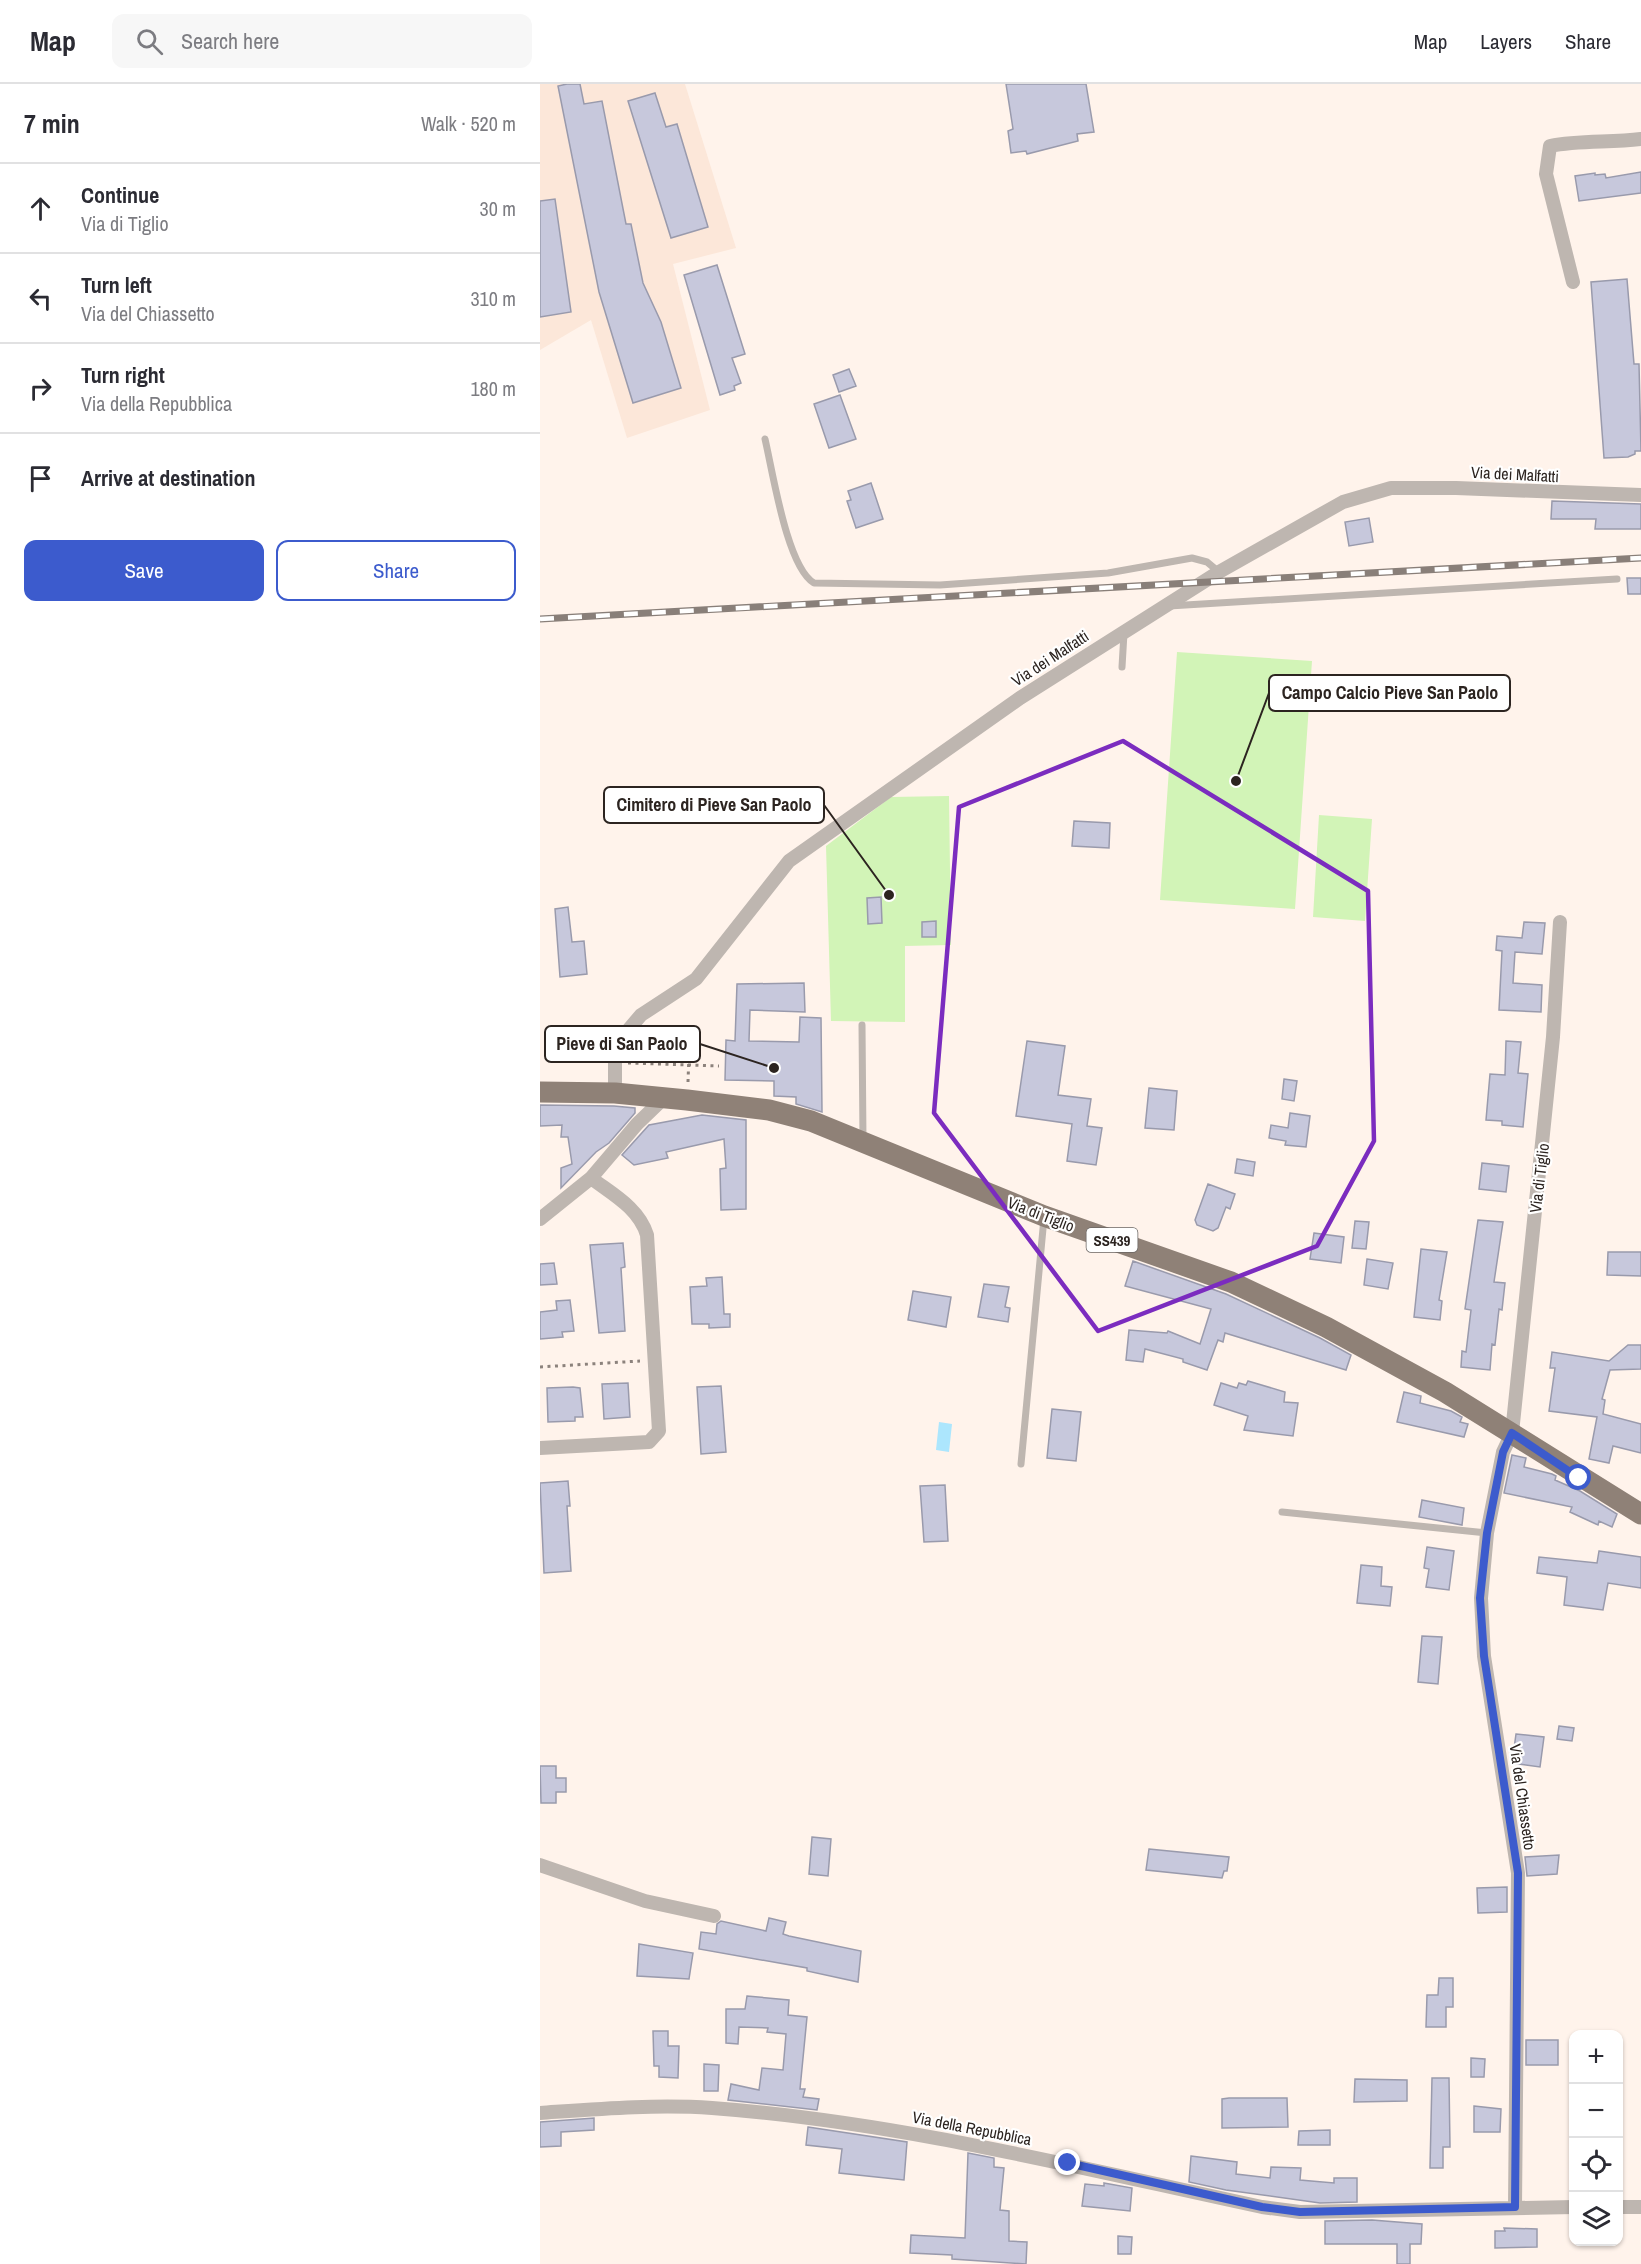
<!DOCTYPE html>
<html lang="en">
<head>
<meta charset="utf-8">
<style>
  body { margin:0; font-family:"Archivo Narrow",sans-serif; background:#f7f7f7; color:#2b2b33 }
  .controls { position:absolute; right:18px; bottom:18px; display:grid; overflow:hidden; border-radius:12px; box-shadow:0 2px 4px #0004 }
  .controls button { width:54px; height:54px; display:grid; place-items:center; padding:0; border:0; border-bottom:2px solid #e1e1e2; background:#fff; color:#2b2b33; font:30px sans-serif }
  .stop { position:absolute; width:18px; height:18px; margin:-14px; border:4px solid #3c5bcd; border-radius:50%; background:#fff }
  .stop.end { background:#3c5bcd; border-color:#fff; box-shadow:0 2px 6px #0008 }
  .list { margin:0; padding:0; list-style:none }
  h2 { display:flex; justify-content:space-between; align-items:center; height:78px; margin:0; padding:0 24px; font-size:26px }
  h2 small { font-size:20px; font-weight:400; color:#7c7c81 }
  .list li { display:grid; grid-template-columns:39px 1fr auto; gap:18px; align-items:center; box-sizing:border-box; height:90px; padding:0 24px; border-top:2px solid #e1e1e2 }
  .list b { display:block; font-size:22px; white-space:nowrap }
  .list p { margin:0; font-size:20px; white-space:nowrap; color:#7c7c81 }
  .list em { font-size:20px; font-style:normal; color:#7c7c81 }
  .actions { display:flex; gap:12px; padding:18px 24px }
  .actions a { flex:1; padding:14px 0; border:2px solid #3c5bcd; border-radius:12px; text-align:center; font-size:21px; color:#3c5bcd }
  .actions .main { background:#3c5bcd; color:#fff }
  .icon { flex:none; width:33px; height:33px; fill:none; stroke:currentColor; stroke-width:2; stroke-linecap:round; stroke-linejoin:round }
  .map { position:relative; flex:none; width:1101px; height:2180px; overflow:hidden }
  header { display:flex; align-items:center; gap:36px; box-sizing:border-box; height:84px; padding:0 30px; background:#fff; border-bottom:2px solid #e1e1e2 }
  header strong { font-size:28px }
  nav { display:flex; gap:33px; margin-inline-start:auto; font-size:21px }
  .search { width:420px; height:54px; background:#f7f7f7; display:flex; align-items:center; gap:15px; box-sizing:border-box; padding:0 21px; border-radius:12px; color:#7c7c81; font-size:22px }
  main { display:flex }
  aside { flex:1; background:#fff }
  .map>svg:first-child { display:block }
</style>
</head>
<body>
<header>
<strong>Map</strong>
<div class="search"><svg class="icon" aria-label="search" viewBox="0 0 24 24"><circle cx="10" cy="10" r="6"/><path d="M15 15l6 6"/></svg>Search here</div>
<nav><a>Map</a><a>Layers</a><a>Share</a></nav>
</header>
<main>
<aside>
<h2>7 min<small>Walk · 520 m</small></h2>
<ul class="list">
<li><svg class="icon" aria-label="ahead" viewBox="0 0 24 24"><path d="M12 20V5M6 11l6-6 6 6"/></svg><div><b>Continue</b><p>Via di Tiglio</p></div><em>30 m</em></li>
<li><svg class="icon" aria-label="left" viewBox="0 0 24 24"><path d="M17 20v-9H6M10 6l-5 5 5 5"/></svg><div><b>Turn left</b><p>Via del Chiassetto</p></div><em>310 m</em></li>
<li><svg class="icon" aria-label="right" viewBox="0 0 24 24"><path d="M7 20v-9h11M14 6l5 5-5 5"/></svg><div><b>Turn right</b><p>Via della Repubblica</p></div><em>180 m</em></li>
<li><svg class="icon" aria-label="arrive" viewBox="0 0 24 24"><path d="M6 21V4h12l-3 4 3 4H6"/></svg><div><b>Arrive at destination</b></div></li>
</ul>
<div class="actions"><a class="main">Save</a><a>Share</a></div>
</aside>
<div class="map">
<svg width="1101" height="2180" viewBox="0 0 1101 2180">
  <rect width="100%" height="100%" fill="#fff3eb"/>
  <path fill="#fce7d9" d="M0,0H145L196,164L133,180L170,326L87,354L51,236L0,266Z"/>
  <path fill="#d2f4b7" d="M637,568L772,577L755,825L620,816Z
    M409,712L411,861L365,862V938L291,937L286,762L351,713Z
    M779,731L832,735L825,837L773,833Z"/>
  <path fill="#ace6fd" d="M399,1338L412,1340L409,1368L396,1366Z"/>
  <path fill="#c7c8dc" stroke="#999aac" stroke-width="1.5" d="M27,0H40L44,20L62,17L86,140H91L103,199L121,238L141,304L93,319L59,208L18,2Z
    M466,0H546L554,48L537,50L538,57L487,70L486,67L471,69L468,47L473,45Z
    M115,9L126,43L137,40L168,143L131,154L88,17Z
    M1101,88V109L1039,117L1035,92L1055,89V91L1065,90L1066,94Z
    M15,115L31,228L0,233V117Z
    M177,181L205,270L192,274L201,299L194,302L195,306L180,311L144,191Z
    M1087,195L1094,280H1099L1101,367H1095V370L1088,373L1064,374L1051,198Z
    M309,285L316,302L299,308L293,291Z
    M300,311L316,355L289,364L274,320Z
    M331,399L343,435L316,444L307,417L311,416L308,407Z
    M1012,417L1101,420V445H1055L1056,435H1011Z
    M829,434L833,458L809,462L805,438Z
    M1087,494H1101V510H1088Z
    M534,737L570,739L569,764L532,762Z
    M341,813L342,839L328,840L327,814Z
    M28,823L32,858L44,857L47,890L20,893L15,825Z
    M396,837V853H382V838Z
    M984,838L1005,839L1002,870L975,868L973,899L1002,901L1001,928L959,926L962,867L956,866L957,852L982,854Z
    M264,899L265,928L210,926L209,957L259,958L260,933L281,934L282,1028L256,1020V1013L234,1012V997L185,996L186,956L195,957L197,900Z
    M487,957L525,962L518,1011L551,1015L547,1042L562,1044L556,1081L527,1077L532,1040L476,1032Z
    M966,957L981,958L978,989L988,990L983,1043L962,1041V1037L946,1036L950,990L965,991Z
    M744,995L757,997L754,1017L742,1015Z
    M609,1004L637,1007L634,1046L605,1044Z
    M0,1021L74,1022L95,1024V1029L69,1059L56,1068L21,1104V1084L32,1080L28,1053H21L22,1041L0,1042Z
    M750,1029L770,1032L766,1063L745,1061L746,1057L729,1054L731,1041L748,1044Z
    M162,1031L206,1036V1125L181,1126L180,1085L186,1084L184,1055L126,1068L128,1074L94,1081L82,1071L109,1041Z
    M697,1075L715,1078L713,1092L695,1089Z
    M942,1079L969,1082L966,1108L939,1105Z
    M668,1100L695,1110L690,1125L686,1123L678,1144L673,1147L657,1141L655,1136Z
    M938,1136L963,1138L954,1198L965,1199L962,1226L959,1225L955,1261L952,1260L950,1286L921,1283L922,1267L926,1268L931,1226L925,1225Z
    M815,1137L829,1138L826,1165L812,1164Z
    M774,1149L804,1153L801,1179L770,1175Z
    M83,1159L85,1183L81,1184L85,1247L59,1249L50,1161Z
    M881,1165L907,1168L899,1216L902,1217L900,1236L874,1233Z
    M1068,1168H1101V1192L1067,1191Z
    M827,1175L853,1179L848,1205L824,1201Z
    M593,1177L686,1210L780,1254L811,1271L806,1286L685,1249L683,1258L678,1256L667,1286L643,1278V1275L605,1265L603,1278L586,1276L589,1246L627,1249L628,1247L660,1260L671,1225L585,1202Z
    M14,1179L17,1200L0,1201V1180Z
    M182,1193L184,1230H190V1243L169,1244V1240H152L150,1203L167,1202L166,1194Z
    M444,1200L469,1203L465,1223L470,1224L468,1238L438,1233Z
    M373,1207L411,1213L406,1243L368,1236Z
    M30,1216L34,1247L22,1248L23,1253L0,1255V1228L17,1226L16,1217Z
    M1088,1261H1101V1285L1070,1286L1062,1315L1065,1316L1063,1330L1101,1340V1369L1073,1362L1069,1379L1049,1375L1057,1333L1009,1327L1015,1284H1010L1012,1268L1069,1277Z
    M708,1297L745,1308L744,1318L758,1319L753,1352L704,1346L708,1332L674,1321L681,1299L697,1304L699,1299L706,1301Z
    M88,1299L90,1333L64,1335L62,1300Z
    M181,1302L186,1368L161,1370L157,1303Z
    M33,1303L40,1304L43,1333H35V1337L8,1338L7,1304Z
    M864,1308L881,1312L880,1319L911,1327L922,1333L920,1338L928,1340L924,1353L857,1338Z
    M512,1325L541,1328L536,1377L507,1374Z
    M972,1371L986,1374L984,1383L1012,1390L1016,1392L1015,1396L1040,1407L1077,1430L1072,1443L1059,1437L1058,1441L1030,1428L1032,1423L964,1409Z
    M28,1397L30,1422H27L31,1487L4,1489L0,1399Z
    M405,1401L408,1457L384,1458L380,1402Z
    M882,1416L924,1424L922,1441L879,1433Z
    M887,1463L914,1467L909,1506L886,1503L889,1485L884,1484Z
    M1059,1467L1101,1473V1504L1068,1499L1063,1526L1024,1521L1027,1493L997,1489L999,1473L1057,1479Z
    M821,1481L842,1483L841,1502L852,1503L850,1522L817,1519Z
    M882,1552L902,1553L898,1600L878,1598Z
    M1019,1642L1034,1644L1032,1657L1017,1655Z
    M976,1650L1004,1653L1000,1683L972,1679Z
    M0,1682H16V1694H26V1708H16V1719H1Z
    M272,1753L291,1755L288,1792L269,1790Z
    M609,1765L689,1773L687,1787H684L682,1794L606,1786Z
    M1019,1771L1017,1790L987,1792L985,1773Z
    M967,1803V1828L938,1829L937,1804Z
    M229,1834L246,1838L243,1850L249,1852L321,1867L318,1898L267,1887V1884L159,1865L161,1848L176,1850L177,1840L181,1837L226,1847Z
    M99,1860L153,1869L149,1895L97,1892Z
    M899,1894H913V1923H906V1943H886L887,1911H898Z
    M207,1912L249,1916L248,1931L267,1933L260,2005H265L263,2013L279,2015L277,2026L188,2016L191,2000L219,2006L222,1984L243,1986L246,1950L227,1948L228,1944L199,1943L198,1960L186,1959V1925H205Z
    M113,1947H128V1962H139L138,1994L119,1993V1982H114Z
    M986,1956H1018V1981H986Z
    M931,1974L945,1975L944,1993H931Z
    M164,1980L179,1981L178,2007H164Z
    M892,1994H909L910,2063H903V2084H890Z
    M815,1995L867,1996V2017L814,2018Z
    M689,2014H747L748,2043L682,2044V2015Z
    M934,2022L961,2025L960,2048H934Z
    M54,2034V2046L21,2048V2062L0,2063V2038Z
    M268,2043L367,2058L364,2096L299,2089L302,2065L266,2061Z
    M790,2046V2061H758L759,2047Z
    M428,2069L454,2074V2083L464,2084L460,2126L469,2127V2157L487,2158L486,2180L412,2175V2171L370,2169L371,2151L425,2154Z
    M651,2072L697,2078L696,2090L730,2094L731,2083L761,2084L760,2096L794,2099V2094H817V2118L780,2119L686,2106L649,2098Z
    M564,2099L592,2104L590,2127L542,2122L545,2100L564,2102Z
    M832,2136L882,2140L881,2160H870V2180H857V2160H785V2137Z
    M964,2144L997,2145V2163L955,2164V2147H965Z
    M578,2152L592,2153L591,2170H578Z"/>
  <g fill="none" stroke-linecap="round" stroke-linejoin="round">
    <path stroke="#8c827c" stroke-width="3" stroke-dasharray="3 4.5" stroke-linecap="butt" d="M88,979L179,982
      M148,998L150,940
      M0,1283L100,1277"/>
    <path stroke="#beb6b0" stroke-width="7" d="M225,355C233,389 247,483 274,499L400,501L568,489L652,474L667,478L679,488
      M629,522L1077,495
      M582,583L584,549
      M322,941L323,1056
      M481,1380L504,1134
      M742,1428L947,1449"/>
    <path stroke="#beb6b0" stroke-width="14" d="M1033,198L1006,90L1010,62C1040,56 1071,59 1101,55
      M75,1009V978L84,951L101,931L156,895L249,777L480,614L679,488L803,418L851,404H916L1101,411
      M0,1135L51,1094L97,1040L124,1014
      M0,1364L109,1358L119,1347L107,1151C99,1124 72,1110 51,1094
      M0,1781L105,1817L174,1832
      M0,2029C57,2025 115,2020 172,2024C359,2038 539,2084 722,2123L760,2128L1034,2123
      M975,2123L978,1789L944,1572L941,1514L947,1449L963,1368L972,1349L1013,953L1020,838
      M1078,2123H1101"/>
    <path stroke="#8f8177" stroke-width="21" d="M0,1008L75,1009L147,1016L229,1026L271,1037L504,1132L691,1198L786,1243L905,1308L1101,1430"/>
    <g stroke="#897f79" stroke-width="7">
      <path id="rail" d="M0,535L1101,474"/>
    </g>
    <use href="#rail" stroke="#fff" stroke-width="4.5" stroke-dasharray="14" stroke-linecap="butt"/>
  </g>
  <g fill="none" stroke-linecap="round" stroke-linejoin="round">
    <path stroke="#3c5bcd" stroke-width="8" d="M528,2079L722,2123L760,2128L975,2123L978,1789L944,1572L940,1514L947,1449L963,1368L972,1349L1039,1394"/>
  </g>
  <path fill="none" stroke="#7b2cbf" stroke-width="4.5" stroke-linejoin="round" d="M583,657L828,807L834,1057L777,1162L558,1247L394,1029L419,723Z"/>
  <g text-anchor="middle" dominant-baseline="central" stroke-width="4.5" stroke-linejoin="round" paint-order="stroke">
    <rect fill="#fff" stroke="#6b6663" stroke-width="1.5" x="546.5" y="1144" width="51" height="24" rx="4.5"/>
    <g font-size="15" font-weight="bold" fill="#2c2420">
      <text x="572" y="1156">SS439</text>
    </g>
    <g font-size="16" fill="#2c2420" stroke="#fff">
      <text transform="translate(975 390) rotate(3)">Via dei Malfatti</text>
      <text transform="translate(510 574) rotate(-33)">Via dei Malfatti</text>
      <text transform="translate(999 1094) rotate(-83)">Via di Tiglio</text>
      <text transform="translate(501 1130) rotate(21)">Via di Tiglio</text>
      <text transform="translate(983 1713) rotate(82)">Via del Chiassetto</text>
      <text transform="translate(432 2044) rotate(11)">Via della Repubblica</text>
    </g>
  </g>
  <path fill="none" stroke="#2c2420" stroke-width="2" d="M696 697L729 609M349 811L284 721M234 984L160 960"/>
  <g fill="#2c2420" stroke="#fff" stroke-width="2">
    <circle cx="696" cy="697" r="6"/>
    <circle cx="349" cy="811" r="6"/>
    <circle cx="234" cy="984" r="6"/>
  </g>
  <g fill="#fff" stroke="#2c2420" stroke-width="2">
    <rect x="729" y="591" width="241" height="36" rx="6"/>
    <rect x="64" y="703" width="220" height="36" rx="6"/>
    <rect x="5" y="942" width="155" height="36" rx="6"/>
  </g>
  <g font-size="18" text-anchor="middle" font-weight="bold" fill="#2c2420">
    <text x="850" y="615">Campo Calcio Pieve San Paolo</text>
    <text x="174" y="727">Cimitero di Pieve San Paolo</text>
    <text x="82" y="966">Pieve di San Paolo</text>
  </g>
</svg>
<div class="controls">
<button>+</button>
<button>−</button>
<button><svg class="icon" aria-label="locate" viewBox="0 0 24 24"><circle cx="12" cy="12" r="6"/><path d="M12 2v4M12 18v4M2 12h4M18 12h4"/></svg></button>
<button><svg class="icon" aria-label="layers" viewBox="0 0 24 24"><path d="M12 4l9 5-9 5-9-5zM3 14l9 5 9-5"/></svg></button>
</div>
<div class="stop" style="left:1039px;top:1394px"></div>
<div class="stop end" style="left:528px;top:2079px"></div>
</div>
</main>
</body>
</html>
